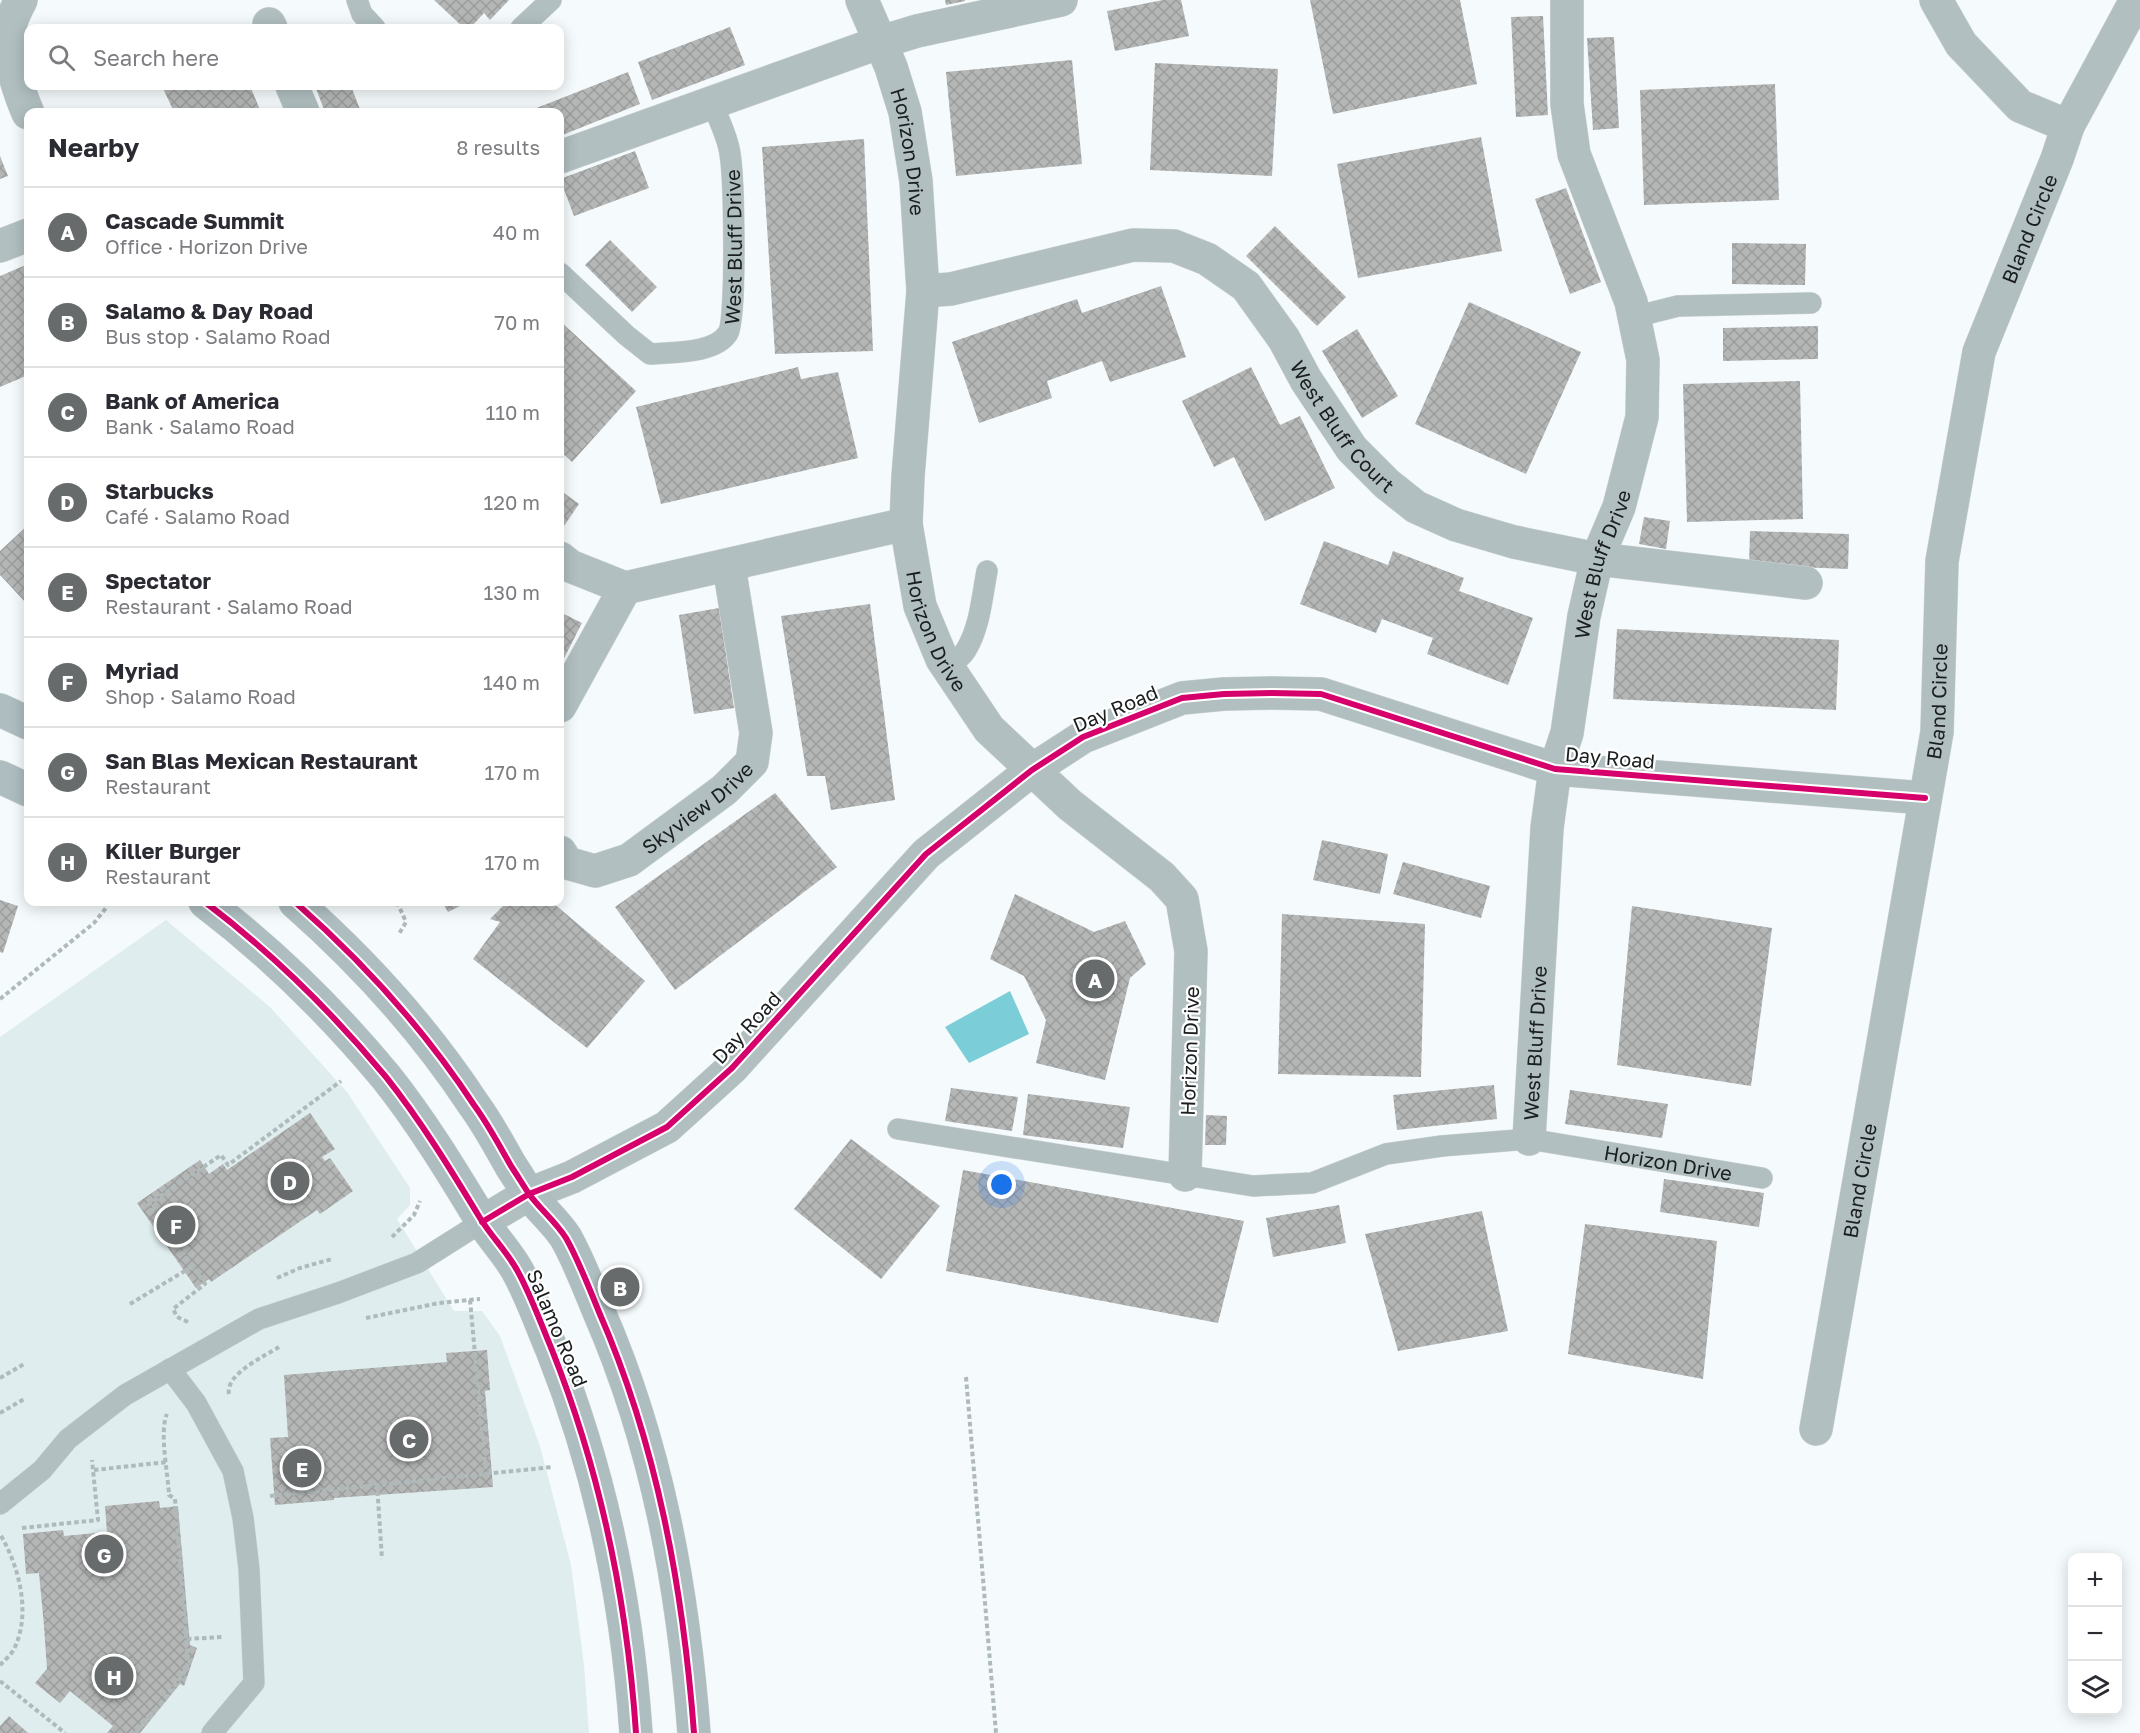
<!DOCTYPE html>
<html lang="en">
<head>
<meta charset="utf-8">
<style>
  body { margin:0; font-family:"Golos Text",sans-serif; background:#f7f7f7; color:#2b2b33 }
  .controls { position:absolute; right:18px; bottom:18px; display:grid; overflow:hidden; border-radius:12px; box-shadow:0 3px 15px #0003 }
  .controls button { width:54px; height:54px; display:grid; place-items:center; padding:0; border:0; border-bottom:2px solid #e1e1e2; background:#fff; color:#2b2b33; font:30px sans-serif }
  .you { position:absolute; left:1002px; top:1185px; width:21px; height:21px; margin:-15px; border:4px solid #fff; border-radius:50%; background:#1a73e8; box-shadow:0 0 0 9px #1a73e833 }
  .badge { display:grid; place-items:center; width:39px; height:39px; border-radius:50%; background:#676b6c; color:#fff; font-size:20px; font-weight:700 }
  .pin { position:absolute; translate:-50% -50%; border:3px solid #fff; box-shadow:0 2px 6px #0006 }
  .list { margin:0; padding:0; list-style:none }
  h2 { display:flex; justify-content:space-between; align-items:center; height:78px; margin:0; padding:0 24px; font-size:26px }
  h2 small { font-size:20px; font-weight:400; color:#7c7c81 }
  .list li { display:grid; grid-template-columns:39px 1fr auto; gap:18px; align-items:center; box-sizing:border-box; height:90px; padding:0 24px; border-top:2px solid #e1e1e2 }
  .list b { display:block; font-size:22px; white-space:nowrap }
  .list p { margin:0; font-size:20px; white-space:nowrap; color:#7c7c81 }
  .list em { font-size:20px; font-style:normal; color:#7c7c81 }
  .icon { flex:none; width:33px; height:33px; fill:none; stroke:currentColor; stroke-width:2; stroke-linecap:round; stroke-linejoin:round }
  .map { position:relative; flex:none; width:2140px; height:1733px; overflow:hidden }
  .search { position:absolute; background:#fff; box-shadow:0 3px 15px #0003; left:24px; top:24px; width:540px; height:66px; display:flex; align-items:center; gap:15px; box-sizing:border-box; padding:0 21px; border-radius:12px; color:#7c7c81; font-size:22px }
  .panel { position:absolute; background:#fff; box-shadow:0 3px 15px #0003; left:24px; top:108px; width:540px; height:798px; border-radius:12px }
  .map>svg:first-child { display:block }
</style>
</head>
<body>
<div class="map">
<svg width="2140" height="1733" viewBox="0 0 2140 1733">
  <defs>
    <pattern id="building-cross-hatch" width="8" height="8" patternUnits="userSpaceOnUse" patternTransform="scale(1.5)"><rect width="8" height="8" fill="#b5b6b6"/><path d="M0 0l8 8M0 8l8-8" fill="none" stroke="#9b9c9c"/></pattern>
  </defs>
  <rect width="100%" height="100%" fill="#f5fbfc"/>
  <path fill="#dfedee" d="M166,920L270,1007L347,1092L410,1188V1205L397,1219L454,1311H482L500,1336L540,1446L571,1565L584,1665L589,1733H0V1037Z"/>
  <path fill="#7bced8" d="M1010,991L1029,1034L969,1063L945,1027Z"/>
  <path fill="url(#building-cross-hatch)" d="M434,0H509L490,20L484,13L470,28H464Z
    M945,0H965V1L946,5Z
    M1163,0H1181L1189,36L1115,51L1107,11Z
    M1310,0H1460L1477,84L1333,114Z
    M1543,16L1548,115L1516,117L1511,17Z
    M730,27L745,65L652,100L638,62Z
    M1614,37L1619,128L1593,130L1587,38Z
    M1072,60L1082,164L956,176L946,72Z
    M1155,63L1278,69L1272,176L1150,170Z
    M628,72L640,104L560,136V112H535L534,109Z
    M1775,84L1779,200L1644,205L1640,90Z
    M162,86H250L261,112H174Z
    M315,86H351L361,112H325Z
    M1481,137L1502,251L1358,278L1337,164Z
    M864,139L873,351L775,354L762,147Z
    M635,151L649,188L574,216L560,179Z
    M0,156L8,176L0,179Z
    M1566,188L1601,282L1570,294L1535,199Z
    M1275,226L1346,297L1317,326L1246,256Z
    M610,240L657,287L632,312L585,265Z
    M1732,243L1806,244L1805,285L1732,284Z
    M28,264V375L0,387V276Z
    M1161,286L1186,357L1110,382L1102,361L1047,381L1052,398L979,423L952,342L1077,299L1082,313Z
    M1469,302L1581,352L1526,474L1415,424Z
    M560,321L636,391L572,462L560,451Z
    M1818,326V359L1723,361V328Z
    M1357,329L1398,396L1362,418L1322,351Z
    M798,367L801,379L838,372L858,458L661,504L636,407Z
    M1251,367L1280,425L1300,416L1335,488L1265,521L1234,457L1214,467L1182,401Z
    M1800,381L1803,519L1687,522L1683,384Z
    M560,490L579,504L562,529L560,527Z
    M1644,517L1670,521L1666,549L1639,544Z
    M28,525V605L0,575V551Z
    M1750,531L1849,534L1848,569L1749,565Z
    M1324,541L1388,565L1393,551L1464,578L1459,591L1533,618L1508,685L1427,654L1433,638L1382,619L1376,633L1300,604Z
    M870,604L895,800L831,810L825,776H807L781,616Z
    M719,608L734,708L694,714L679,615Z
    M560,612L582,623L560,666Z
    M1617,629L1839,640L1836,710L1613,699Z
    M775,793L837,867L675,990L615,907Z
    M1322,840L1388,854L1380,894L1313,880Z
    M1403,862L1490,886L1481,918L1393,894Z
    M1015,894L1094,932L1125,921L1146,964L1130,978L1105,1080L1036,1063L1046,1020L1024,976L990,959Z
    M0,900L18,906L3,953L0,952Z
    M442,902H468L448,912Z
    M507,902H552L645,981L587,1048L473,959L500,922L490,919Z
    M1632,906L1772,928L1751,1086L1617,1065Z
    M1282,914L1425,924L1421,1077L1278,1074Z
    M1494,1085L1497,1119L1397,1130L1393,1095Z
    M951,1088L1018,1097L1012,1131L945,1121Z
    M1570,1090L1668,1104L1662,1138L1565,1124Z
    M1028,1094L1130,1107L1123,1148L1023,1135Z
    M310,1113L335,1149L322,1157L325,1161L330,1158L353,1191L320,1214L317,1210L211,1282L209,1279L196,1288L137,1203L200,1160L209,1174L223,1164L227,1170Z
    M1206,1115L1227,1116L1226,1145H1205Z
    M851,1139L940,1206L881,1279L794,1209Z
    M963,1170L1244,1221L1218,1323L946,1271Z
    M1664,1179L1764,1193L1759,1227L1660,1212Z
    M1339,1205L1346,1243L1273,1257L1266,1218Z
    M1482,1211L1508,1331L1398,1351L1365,1234Z
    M1585,1224L1717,1241L1703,1379L1568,1354Z
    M487,1350L490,1390L485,1391L493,1487L334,1498V1500L275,1505L270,1438L288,1437L284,1375L447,1362L446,1353Z
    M159,1501L160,1508L178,1506L190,1645L197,1648L184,1686L180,1684L140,1733H107L113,1726L70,1691L60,1703L35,1683L47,1669L44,1626L39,1573L26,1574L23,1534L63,1530L64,1536L107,1532L105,1506Z
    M9,1716L28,1733H0V1726Z"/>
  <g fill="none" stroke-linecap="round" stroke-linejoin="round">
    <g stroke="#d3d7d8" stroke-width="22">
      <g id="service">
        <path d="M357,0L362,14L375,28"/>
        <path d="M521,28L551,0"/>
        <path id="s1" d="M560,273L626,335L650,354C672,352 715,354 728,333C737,318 734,178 730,154C728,137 718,119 712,102"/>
        <path d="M1634,317L1678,306L1811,303"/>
        <path d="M948,667C954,662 962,657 966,650C980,627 982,597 987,571"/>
        <path id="s2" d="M898,1129L1253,1186L1312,1183L1386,1154L1442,1146L1529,1139L1762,1178"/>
        <path d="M170,1369L196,1403L233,1471L243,1518L249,1569L254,1683L212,1733"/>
        <path d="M0,1504L42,1470L68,1439L125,1395L259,1319L338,1293L417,1263L482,1222"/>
      </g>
    </g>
    <g stroke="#d3d7d8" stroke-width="34">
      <g id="minor">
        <path d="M21,0C15,11 9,23 8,36C6,53 21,97 28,113"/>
        <path id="s3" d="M862,0L891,67L905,112L916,181L923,291L908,476L906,524L920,606L942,659L989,729L1070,805L1162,877L1182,899L1191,951L1185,1175"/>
        <path d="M1936,0L1961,44L2020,106L2068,126"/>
        <path d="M269,24L271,28"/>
        <path d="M292,86L303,112"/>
        <path d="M560,157L881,42L917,31L1061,0"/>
        <path d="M0,246L28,235"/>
        <path id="s4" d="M923,291L951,289L1133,245L1174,246L1207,259L1246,286L1284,339L1306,380L1352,449L1387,484L1416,507L1456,525L1514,542L1597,559L1806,583"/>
        <path d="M560,558L570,566L625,588L906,524"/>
        <path d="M560,706L625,588"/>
        <path id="s5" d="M560,852L567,863L595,871L629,860L724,790L752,762L756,733L729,566"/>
        <path id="s6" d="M1529,1139L1547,828L1555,769L1567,733L1584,616L1597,559L1619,507L1642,417L1643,360L1631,302L1574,154L1567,104V0"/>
        <path d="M482,1222L529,1194L572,1177L667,1127L732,1068L926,854L1032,770L1083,737L1182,698L1224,694L1272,693L1321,694L1555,769L1925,798"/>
        <path id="s7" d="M1816,1429L1937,732L1942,561L1979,352L2057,159L2068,126L2136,0"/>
      </g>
    </g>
    <g stroke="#d3d7d8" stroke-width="34">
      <path id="secondary" d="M0,710L28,723
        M0,777L28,790
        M205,902C272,953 332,1012 386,1077C421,1121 451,1170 480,1218C491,1236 507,1252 517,1270C531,1295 541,1324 552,1350C601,1473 627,1601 636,1733
        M295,902C362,961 424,1029 474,1105C488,1124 499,1145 511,1166C517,1175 523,1185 529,1194C540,1209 556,1222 566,1238C579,1261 589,1288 599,1312C657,1445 683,1588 694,1733"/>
    </g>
    <path stroke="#afbabb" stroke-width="4" stroke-dasharray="4.5 3" stroke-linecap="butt" d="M397,902L406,922L399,934
      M0,999L94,923L106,908V902
      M392,1237L414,1215L420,1201
      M277,1278L300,1268L332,1259
      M470,1300L486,1473
      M130,1304L193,1266
      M366,1318L439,1303L480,1299
      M188,1322L177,1317L173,1309L205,1284L149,1204L221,1155L228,1165L341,1081
      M966,1377L996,1733
      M0,1378L24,1364
      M229,1394C225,1374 265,1356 279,1347
      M0,1413L26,1398
      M94,1470L167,1462
      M377,1484L382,1559
      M270,1496L552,1467
      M22,1528L98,1520L92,1460
      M187,1639L222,1637
      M0,1665C5,1660 12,1654 15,1647C31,1612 19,1566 0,1534
      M0,1681L65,1733
      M136,1733L183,1675L188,1663L175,1499L169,1495C168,1474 159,1431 167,1414"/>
    <use href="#service" stroke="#b1bfc0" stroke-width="21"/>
    <use href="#minor" stroke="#b1bfc0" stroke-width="33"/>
    <use href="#secondary" stroke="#adbdc0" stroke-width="33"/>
    <g stroke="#fff" stroke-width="10">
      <path id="cycleway" d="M205,902C272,953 332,1012 386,1077C421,1121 451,1170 480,1218C491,1236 507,1252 517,1270C531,1295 541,1324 552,1350C601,1473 627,1601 636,1733
        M295,902C362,961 424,1029 474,1105C488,1124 499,1145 511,1166C517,1175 523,1185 529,1194C540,1209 556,1222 566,1238C579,1261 589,1288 599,1312C657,1445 683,1588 694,1733
        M482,1222L529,1194L572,1177L667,1127L732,1068L926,854L1032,770L1083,737L1182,698L1224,694L1272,693L1321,694L1555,769L1925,798"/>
    </g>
    <use href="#cycleway" stroke="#d6006c" stroke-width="6"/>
  </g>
  <g text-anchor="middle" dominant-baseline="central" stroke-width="4.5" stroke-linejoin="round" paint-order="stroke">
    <g font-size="20" fill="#1a1e1f" stroke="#fff">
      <text stroke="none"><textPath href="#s3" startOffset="160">Horizon Drive</textPath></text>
      <text stroke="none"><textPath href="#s7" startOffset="1224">Bland Circle</textPath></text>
      <text stroke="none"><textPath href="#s1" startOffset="291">West Bluff Drive</textPath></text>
      <text stroke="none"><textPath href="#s4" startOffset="510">West Bluff Court</textPath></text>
      <text stroke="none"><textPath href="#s6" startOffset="582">West Bluff Drive</textPath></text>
      <text stroke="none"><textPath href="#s3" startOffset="646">Horizon Drive</textPath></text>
      <text stroke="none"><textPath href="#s7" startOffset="738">Bland Circle</textPath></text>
      <text transform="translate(1115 708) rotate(-23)">Day Road</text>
      <text transform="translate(1610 757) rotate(5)">Day Road</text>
      <text stroke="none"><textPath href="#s5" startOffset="164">Skyview Drive</textPath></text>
      <text transform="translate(746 1027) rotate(-47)">Day Road</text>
      <text stroke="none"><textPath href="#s6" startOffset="96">West Bluff Drive</textPath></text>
      <text transform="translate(1189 1051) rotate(-88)">Horizon Drive</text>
      <text stroke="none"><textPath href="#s2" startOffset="783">Horizon Drive</textPath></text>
      <text stroke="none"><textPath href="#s7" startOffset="252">Bland Circle</textPath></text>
      <text transform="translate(558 1328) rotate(67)">Salamo Road</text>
    </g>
  </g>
</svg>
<div class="controls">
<button>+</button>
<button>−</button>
<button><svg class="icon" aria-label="layers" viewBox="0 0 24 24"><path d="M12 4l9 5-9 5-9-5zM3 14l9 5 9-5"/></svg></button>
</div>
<div class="you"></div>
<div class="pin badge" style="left:1095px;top:979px">A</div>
<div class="pin badge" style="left:620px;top:1287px">B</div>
<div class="pin badge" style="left:409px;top:1439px">C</div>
<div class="pin badge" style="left:290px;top:1181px">D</div>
<div class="pin badge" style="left:302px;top:1468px">E</div>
<div class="pin badge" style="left:176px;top:1225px">F</div>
<div class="pin badge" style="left:104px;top:1554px">G</div>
<div class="pin badge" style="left:114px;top:1676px">H</div>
<div class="search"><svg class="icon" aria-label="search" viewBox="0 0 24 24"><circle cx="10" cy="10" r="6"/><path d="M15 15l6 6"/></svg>Search here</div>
<section class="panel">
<h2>Nearby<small>8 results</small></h2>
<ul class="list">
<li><span class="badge">A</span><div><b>Cascade Summit</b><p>Office · Horizon Drive</p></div><em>40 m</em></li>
<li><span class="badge">B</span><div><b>Salamo &amp; Day Road</b><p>Bus stop · Salamo Road</p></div><em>70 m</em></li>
<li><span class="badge">C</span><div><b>Bank of America</b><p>Bank · Salamo Road</p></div><em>110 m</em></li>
<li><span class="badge">D</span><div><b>Starbucks</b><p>Café · Salamo Road</p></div><em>120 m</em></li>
<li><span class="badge">E</span><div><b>Spectator</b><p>Restaurant · Salamo Road</p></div><em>130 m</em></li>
<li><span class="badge">F</span><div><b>Myriad</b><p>Shop · Salamo Road</p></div><em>140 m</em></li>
<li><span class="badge">G</span><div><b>San Blas Mexican Restaurant</b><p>Restaurant</p></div><em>170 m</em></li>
<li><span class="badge">H</span><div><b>Killer Burger</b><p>Restaurant</p></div><em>170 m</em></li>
</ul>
</section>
</div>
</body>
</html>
